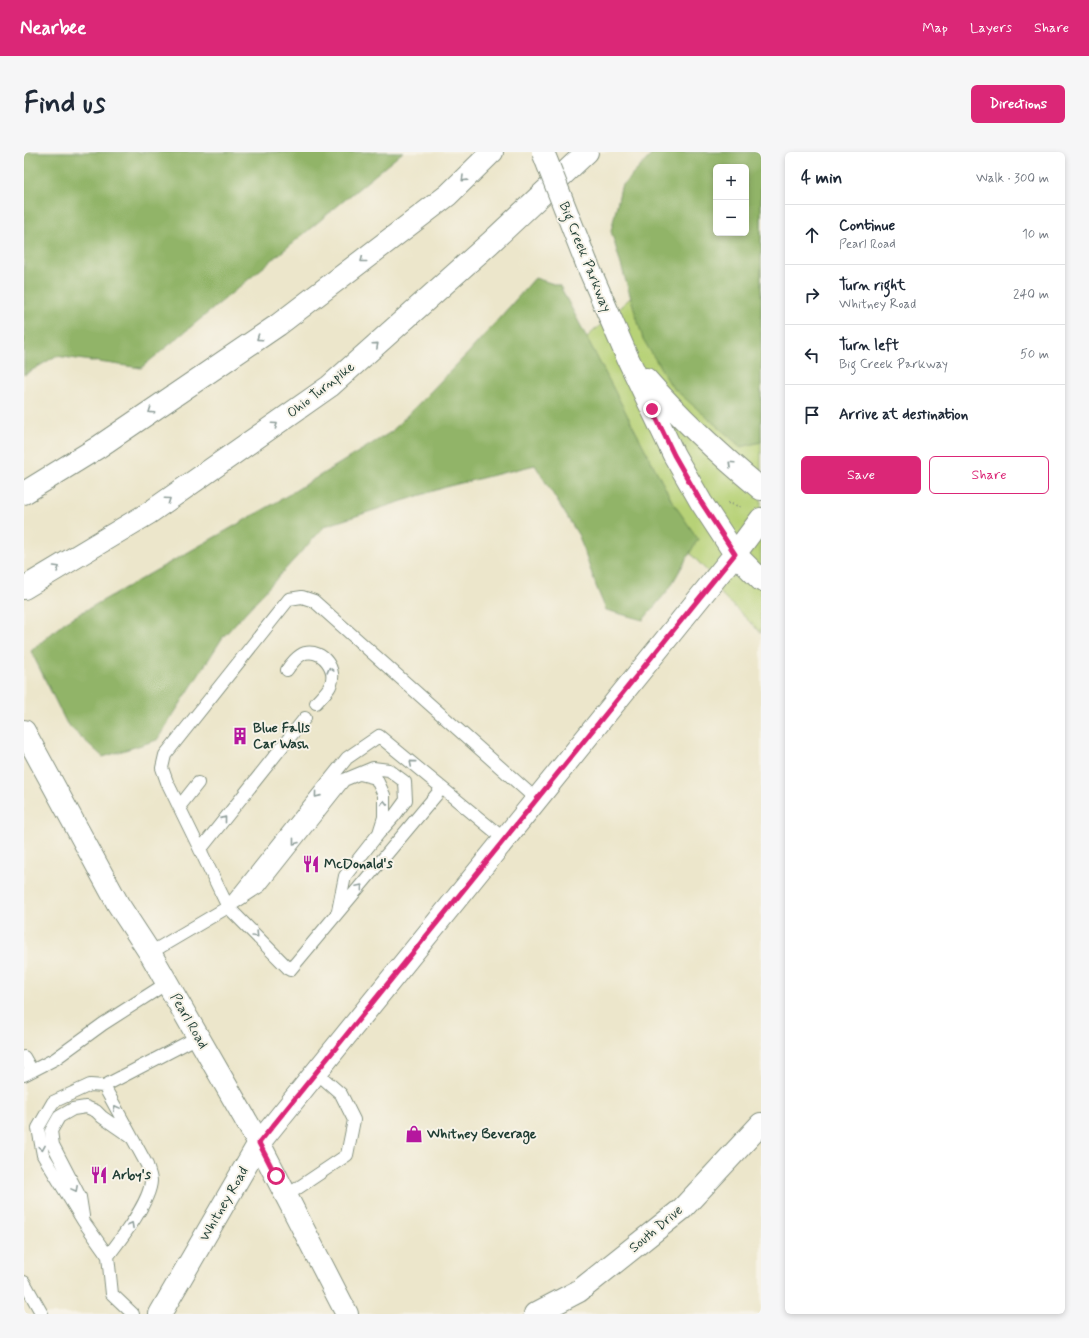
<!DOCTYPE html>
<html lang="en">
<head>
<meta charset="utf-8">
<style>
  body { margin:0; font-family:Mynerve,sans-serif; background:#f6f6f7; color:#1f2937 }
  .controls { position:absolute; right:12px; top:12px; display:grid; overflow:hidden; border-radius:6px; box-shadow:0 2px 6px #0003 }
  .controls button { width:36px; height:36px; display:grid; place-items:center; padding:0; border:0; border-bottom:1px solid #e0e1e3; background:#fff; color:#1f2937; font:20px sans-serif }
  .stop { position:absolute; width:12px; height:12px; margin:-9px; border:3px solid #db2777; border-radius:50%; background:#fff }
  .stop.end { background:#db2777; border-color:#fff; box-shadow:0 1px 4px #0008 }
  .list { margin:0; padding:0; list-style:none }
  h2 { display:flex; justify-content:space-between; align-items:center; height:52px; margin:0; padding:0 16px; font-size:17px }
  h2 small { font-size:13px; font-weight:400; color:#747a83 }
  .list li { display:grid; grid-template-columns:26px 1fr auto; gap:12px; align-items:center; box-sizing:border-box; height:60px; padding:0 16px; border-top:1px solid #e0e1e3 }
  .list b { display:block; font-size:15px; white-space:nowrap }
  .list p { margin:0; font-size:13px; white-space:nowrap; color:#747a83 }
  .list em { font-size:13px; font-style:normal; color:#747a83 }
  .actions { display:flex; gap:8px; padding:12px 16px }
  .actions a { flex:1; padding:9px 0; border:1px solid #db2777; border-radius:6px; text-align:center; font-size:14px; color:#db2777 }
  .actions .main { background:#db2777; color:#fff }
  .icon { flex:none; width:22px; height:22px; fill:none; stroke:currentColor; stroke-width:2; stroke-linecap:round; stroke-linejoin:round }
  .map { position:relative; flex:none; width:737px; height:1162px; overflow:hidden; border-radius:6px }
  header { display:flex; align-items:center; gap:24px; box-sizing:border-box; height:56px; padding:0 20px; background:#db2777; color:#fff }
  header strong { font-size:19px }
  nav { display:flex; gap:22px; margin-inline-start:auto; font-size:14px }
  .intro { display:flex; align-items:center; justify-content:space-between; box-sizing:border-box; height:96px; padding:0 24px }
  h1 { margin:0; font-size:28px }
  .button { padding:10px 18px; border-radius:6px; background:#db2777; color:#fff; font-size:14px; font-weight:700 }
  main { display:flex; gap:24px; padding:0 24px }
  aside { flex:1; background:#fff; border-radius:6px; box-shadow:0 2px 6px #0003 }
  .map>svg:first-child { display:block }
</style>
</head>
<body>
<header>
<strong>Nearbee</strong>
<nav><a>Map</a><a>Layers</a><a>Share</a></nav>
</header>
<div class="intro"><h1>Find us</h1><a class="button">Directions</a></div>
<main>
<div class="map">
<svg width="737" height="1162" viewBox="0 0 737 1162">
  <rect width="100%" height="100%" fill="#f7f3e8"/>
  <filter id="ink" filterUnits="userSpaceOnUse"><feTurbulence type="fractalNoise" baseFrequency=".025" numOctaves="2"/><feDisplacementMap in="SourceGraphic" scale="8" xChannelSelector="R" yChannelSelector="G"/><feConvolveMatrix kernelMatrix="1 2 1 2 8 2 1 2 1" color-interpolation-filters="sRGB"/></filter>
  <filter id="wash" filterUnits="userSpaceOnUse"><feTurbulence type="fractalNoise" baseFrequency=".012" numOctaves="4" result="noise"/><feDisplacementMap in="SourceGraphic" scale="16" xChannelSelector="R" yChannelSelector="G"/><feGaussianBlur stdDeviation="0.9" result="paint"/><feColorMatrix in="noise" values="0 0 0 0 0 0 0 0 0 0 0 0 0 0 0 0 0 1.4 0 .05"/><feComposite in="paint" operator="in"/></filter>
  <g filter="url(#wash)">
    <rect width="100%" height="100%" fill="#ece6cb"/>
    <path fill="#b7d277" stroke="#6b8856" d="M737,18V481L680,425L684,420L597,329L519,225L647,109L692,81H722Z"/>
    <path fill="#91b468" stroke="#58784e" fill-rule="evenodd" d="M0,0H379L117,216L32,204L0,223Z
      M630,0H737V290L717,295L648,235L619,187L587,79L597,35ZM692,15H722V81H692Z
      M511,126L536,134L648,349L674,387L645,437L619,468L582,458L572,434L555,384L511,313L425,334L301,374L199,485L133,588L79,605L43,572L7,499L41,470L251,351L367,280L446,199Z"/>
  </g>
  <g filter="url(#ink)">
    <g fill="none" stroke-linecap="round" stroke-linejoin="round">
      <g stroke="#869280" stroke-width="14">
        <path id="lane" d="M263,518C266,513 274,503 281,501C299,497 314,518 306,534C303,540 296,546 292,551
          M418,636L266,818L204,755L143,630L138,616L141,603L265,447L278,445L290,449L513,648
          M155,655L174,631
          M176,698L281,566
          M204,755L323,606L355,584L480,687
          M314,759L321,724L355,681L360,665V643L352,626L336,622
          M126,801L204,755L236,734L320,628L349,616L365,618L381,630L382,648L371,663L355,681
          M0,905L8,919
          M0,923L31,907L79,872L143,831
          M80,934L174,885
          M262,1044L323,1003L330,968L317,942L292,920
          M59,1064L56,1045L29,993L27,979L35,965L49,957L62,955L72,959L78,965L107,985
          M84,1104C97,1087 126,1050 127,1029C127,1024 124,1018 123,1013L80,934L66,933L29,950L14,976L19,1003L60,1070L84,1104L88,1142L109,1162
          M0,1130L18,1162"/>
      </g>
      <g stroke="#869280" stroke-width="24">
        <path id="street" d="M511,1162L555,1139L658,1057L737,972"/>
      </g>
      <g stroke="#869280" stroke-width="24">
        <path id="secondary" d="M563,112L605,209L650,303L677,350L711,402L737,428
          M622,227C657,267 696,303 737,337
          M136,1162L235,991L711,402L737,367"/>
      </g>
      <g stroke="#869280" stroke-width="24">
        <path id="primary" d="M0,579L94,752L126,801L235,991L323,1162"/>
      </g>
      <g stroke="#869280" stroke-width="24">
        <path id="highway" d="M0,341L73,296L254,173L424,43L468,0
          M0,436L125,361L306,234L466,91L563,0"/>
      </g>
      <path stroke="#869280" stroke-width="2.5" stroke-dasharray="1 3" stroke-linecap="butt" d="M704,351L718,356"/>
      <use href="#lane" stroke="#fff" stroke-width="12"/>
      <use href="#street" stroke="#fff" stroke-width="22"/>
      <use href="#secondary" stroke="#fff" stroke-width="22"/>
      <use href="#primary" stroke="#fff" stroke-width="22"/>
      <use href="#highway" stroke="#fff" stroke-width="22"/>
      <g stroke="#869280" stroke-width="24" stroke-linecap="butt">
        <path id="secondary-bridge" d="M519,0L563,112"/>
      </g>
      <use href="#secondary-bridge" stroke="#fff" stroke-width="22"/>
    </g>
    <defs><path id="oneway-chevron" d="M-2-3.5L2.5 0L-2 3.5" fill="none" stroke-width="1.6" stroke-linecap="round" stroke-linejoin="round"/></defs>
    <g stroke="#8f9e9a">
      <use href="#oneway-chevron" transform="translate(440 27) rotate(136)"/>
      <use href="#oneway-chevron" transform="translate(339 108) rotate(142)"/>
      <use href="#oneway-chevron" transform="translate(235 186) rotate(146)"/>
      <use href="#oneway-chevron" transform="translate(352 193) rotate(-42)"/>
      <use href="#oneway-chevron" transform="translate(127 259) rotate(146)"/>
      <use href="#oneway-chevron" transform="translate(251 273) rotate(-35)"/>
      <use href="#oneway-chevron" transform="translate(707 312) rotate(-137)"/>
      <use href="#oneway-chevron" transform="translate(144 348) rotate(-35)"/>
      <use href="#oneway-chevron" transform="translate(33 416) rotate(-31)"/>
      <use href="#oneway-chevron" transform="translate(306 518) rotate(-105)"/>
      <use href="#oneway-chevron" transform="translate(388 611) rotate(-140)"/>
      <use href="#oneway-chevron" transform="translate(293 643) rotate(129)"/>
      <use href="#oneway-chevron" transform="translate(360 651) rotate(-91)"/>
      <use href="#oneway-chevron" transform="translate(200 667) rotate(-51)"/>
      <use href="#oneway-chevron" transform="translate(271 690) rotate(128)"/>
      <use href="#oneway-chevron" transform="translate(336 735) rotate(-50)"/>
      <use href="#oneway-chevron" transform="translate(232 783) rotate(46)"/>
      <use href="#oneway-chevron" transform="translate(92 956) rotate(-118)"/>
      <use href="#oneway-chevron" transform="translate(18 996) rotate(80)"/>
      <use href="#oneway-chevron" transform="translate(51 1037) rotate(62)"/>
      <use href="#oneway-chevron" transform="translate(107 1073) rotate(-61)"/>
    </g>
  </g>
  <g fill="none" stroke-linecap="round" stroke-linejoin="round" filter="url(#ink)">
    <path stroke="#db2777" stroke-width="5" d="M252,1024L235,991L711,402L677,350L650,303L628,257"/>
  </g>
  <defs>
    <g id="building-bare" transform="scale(1.38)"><path d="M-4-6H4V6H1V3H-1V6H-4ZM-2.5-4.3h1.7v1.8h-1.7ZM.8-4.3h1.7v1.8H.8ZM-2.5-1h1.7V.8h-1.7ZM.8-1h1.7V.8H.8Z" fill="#b5179e" stroke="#f7f3e8" stroke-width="2.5" paint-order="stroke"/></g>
    <g id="restaurant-bare" transform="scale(1.38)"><path d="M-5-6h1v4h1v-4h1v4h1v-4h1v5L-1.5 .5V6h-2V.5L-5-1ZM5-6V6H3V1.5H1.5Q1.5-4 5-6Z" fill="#b5179e" stroke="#f7f3e8" stroke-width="2.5" paint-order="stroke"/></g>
    <g id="shop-bare" transform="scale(1.38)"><path d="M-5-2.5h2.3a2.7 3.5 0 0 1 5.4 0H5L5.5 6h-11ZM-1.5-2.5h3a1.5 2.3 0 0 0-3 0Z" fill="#b5179e" stroke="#f7f3e8" stroke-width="2.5" paint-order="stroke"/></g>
  </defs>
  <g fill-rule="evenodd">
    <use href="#building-bare" x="216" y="584"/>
    <use href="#restaurant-bare" x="287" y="712"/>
    <use href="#shop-bare" x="390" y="982"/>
    <use href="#restaurant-bare" x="75" y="1023"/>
  </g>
  <g text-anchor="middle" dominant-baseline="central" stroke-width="4" stroke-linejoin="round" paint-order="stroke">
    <g font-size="14" fill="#1f3d34" stroke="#f7f3e8">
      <text transform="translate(561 105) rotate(68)">Big Creek Parkway</text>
      <text transform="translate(297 238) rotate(-38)">Ohio Turnpike</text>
      <text transform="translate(165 869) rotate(60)">Pearl Road</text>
      <text transform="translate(200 1052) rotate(-60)">Whitney Road</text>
      <text transform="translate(632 1077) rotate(-40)">South Drive</text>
    </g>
    <g font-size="14" font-weight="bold" fill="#1f3d34" stroke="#f7f3e8" text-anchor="start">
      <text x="229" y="576">Blue Falls<tspan x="229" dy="16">Car Wash</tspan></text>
      <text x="300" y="712">McDonald's</text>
      <text x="403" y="982">Whitney Beverage</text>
      <text x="88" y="1023">Arby's</text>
    </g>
  </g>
</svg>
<div class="controls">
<button>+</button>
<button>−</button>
</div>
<div class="stop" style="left:252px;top:1024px"></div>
<div class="stop end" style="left:628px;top:257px"></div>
</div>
<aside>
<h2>4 min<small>Walk · 300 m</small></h2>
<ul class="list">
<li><svg class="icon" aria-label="ahead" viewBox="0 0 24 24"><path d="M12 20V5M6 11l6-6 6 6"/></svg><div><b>Continue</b><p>Pearl Road</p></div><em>10 m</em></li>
<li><svg class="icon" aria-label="right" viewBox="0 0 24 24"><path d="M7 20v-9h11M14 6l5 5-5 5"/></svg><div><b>Turn right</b><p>Whitney Road</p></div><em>240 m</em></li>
<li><svg class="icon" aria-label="left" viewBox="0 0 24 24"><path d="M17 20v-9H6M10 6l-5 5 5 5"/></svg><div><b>Turn left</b><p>Big Creek Parkway</p></div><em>50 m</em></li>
<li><svg class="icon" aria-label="arrive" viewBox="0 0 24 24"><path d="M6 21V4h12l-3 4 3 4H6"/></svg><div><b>Arrive at destination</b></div></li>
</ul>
<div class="actions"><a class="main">Save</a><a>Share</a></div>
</aside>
</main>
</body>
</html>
